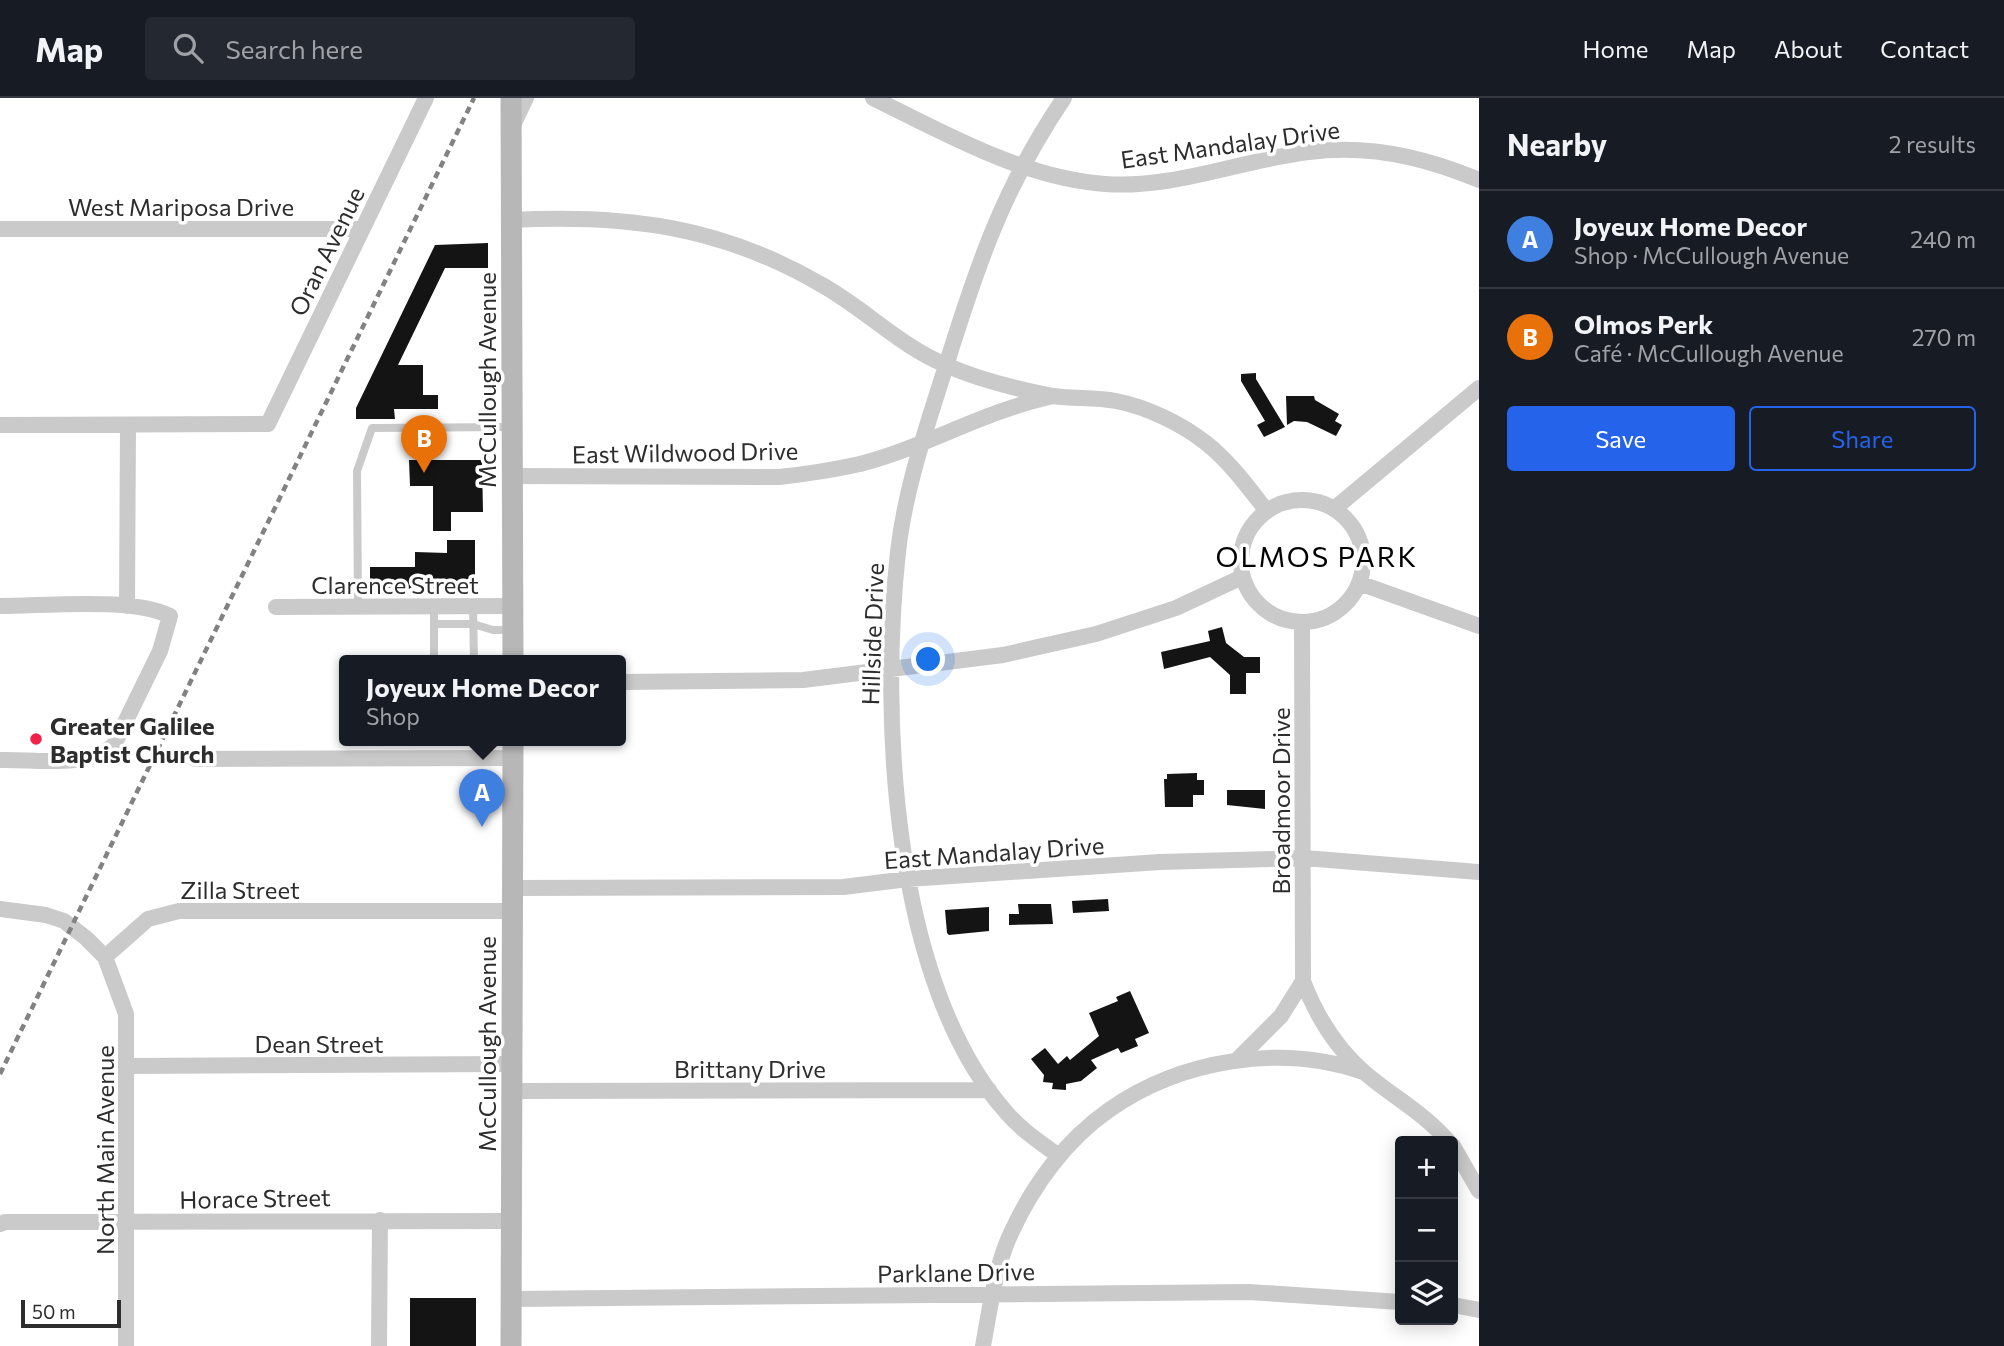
<!DOCTYPE html>
<html lang="en">
<head>
<meta charset="utf-8">
<style>
  body { margin:0; font-family:Commissioner,sans-serif; background:#242831; color:#f1f3f6 }
  .controls { position:absolute; right:21px; bottom:21px; display:grid; overflow:hidden; border-radius:7px; box-shadow:0 4px 18px #0003 }
  .controls button { width:63px; height:63px; display:grid; place-items:center; padding:0; border:0; border-bottom:2px solid #363941; background:#171b24; color:#f1f3f6; font:35px sans-serif }
  .scale { position:absolute; left:21px; bottom:18px; width:100px; box-sizing:border-box; padding-left:7px; border:4px solid #2d2d2d; border-top:0; font-size:19px; line-height:24px; white-space:nowrap; color:#2d2d2d; -webkit-text-stroke:5px #fff; paint-order:stroke }
  .you { position:absolute; left:929px; top:562px; width:24px; height:24px; margin:-18px; border:5px solid #fff; border-radius:50%; background:#1a73e8; box-shadow:0 0 0 10px #1a73e833 }
  .badge { display:grid; place-items:center; width:46px; height:46px; border-radius:50%; background:#2563eb; color:#fff; font-size:23px; font-weight:700 }
  .pin { position:absolute; translate:-50% -58px; filter:drop-shadow(0 2px 4px #0008) }
  .pin::after { content:''; position:absolute; top:37px; width:24px; height:21px; background:inherit; clip-path:polygon(0 0,100% 0,50% 100%) }
  .popup { position:absolute; left:339px; top:557px; width:287px; height:91px; box-sizing:border-box; display:grid; place-content:center; border-radius:7px; background:#171b24; filter:drop-shadow(0 2px 5px #0005); font-size:23px; white-space:nowrap; color:#9ea1a6 }
  .popup b { font-size:26px; color:#f1f3f6 }
  .popup::after { content:''; position:absolute; left:50%; top:100%; margin-left:-14px; border:14px solid transparent; border-top-color:#171b24 }
  .list { margin:0; padding:0; list-style:none }
  h2 { display:flex; justify-content:space-between; align-items:center; height:91px; margin:0; padding:0 28px; font-size:30px }
  h2 small { font-size:23px; font-weight:400; color:#9ea1a6 }
  .list li { display:grid; grid-template-columns:46px 1fr auto; gap:21px; align-items:center; box-sizing:border-box; height:98px; padding:0 28px; border-top:2px solid #363941 }
  .list b { display:block; font-size:26px; white-space:nowrap }
  .list p { margin:0; font-size:23px; white-space:nowrap; color:#9ea1a6 }
  .list em { font-size:23px; font-style:normal; color:#9ea1a6 }
  .actions { display:flex; gap:14px; padding:21px 28px }
  .actions a { flex:1; padding:16px 0; border:2px solid #2563eb; border-radius:7px; text-align:center; font-size:24px; color:#2563eb }
  .actions .main { background:#2563eb; color:#fff }
  .icon { flex:none; width:38px; height:38px; fill:none; stroke:currentColor; stroke-width:2; stroke-linecap:round; stroke-linejoin:round }
  .map { position:relative; flex:none; width:1479px; height:1248px; overflow:hidden }
  header { display:flex; align-items:center; gap:42px; box-sizing:border-box; height:98px; padding:0 35px; background:#171b24; border-bottom:2px solid #363941 }
  header strong { font-size:33px }
  nav { display:flex; gap:38px; margin-inline-start:auto; font-size:24px }
  .search { width:490px; height:63px; background:#242831; display:flex; align-items:center; gap:18px; box-sizing:border-box; padding:0 24px; border-radius:7px; color:#9ea1a6; font-size:26px }
  main { display:flex }
  aside { flex:1; background:#171b24 }
  .map>svg:first-child { display:block }
</style>
</head>
<body>
<header>
<strong>Map</strong>
<div class="search"><svg class="icon" aria-label="search" viewBox="0 0 24 24"><circle cx="10" cy="10" r="6"/><path d="M15 15l6 6"/></svg>Search here</div>
<nav><a>Home</a><a>Map</a><a>About</a><a>Contact</a></nav>
</header>
<main>
<div class="map">
<svg width="1479" height="1248" viewBox="0 0 1479 1248">
  <rect width="100%" height="100%" fill="#fff"/>
  <path fill="#141414" d="M488,145V170H445L398,267H423V297H438V311H394L395,321H356V310L435,147Z
    M1256,275V281L1285,329L1264,339L1257,327L1265,323L1241,283V276Z
    M1286,298H1314L1315,302L1339,316L1335,323L1342,327L1336,338L1307,324L1294,323L1287,327Z
    M409,362H482L483,414H451V433H433V388H410Z
    M447,442H475V484L465,483V493L370,489V469H415V454L447,455Z
    M1222,529L1226,545L1244,559H1260V575H1246V596H1230V577L1210,559L1164,571L1161,554L1210,543L1208,533Z
    M1197,675V682H1204V697H1193V709H1165L1164,681H1167V676Z
    M1227,692H1265V711L1227,707Z
    M1108,801L1109,813L1073,815L1072,803Z
    M1018,806H1051L1053,826L1009,827V816H1019Z
    M989,809V833L949,837L947,835L945,812Z
    M1130,893L1149,935L1135,941L1138,948L1121,955L1118,950L1091,962L1097,970L1081,983L1066,986V992L1052,991L1053,985L1043,984L1044,977L1031,961L1045,950L1058,966L1067,958L1070,962L1099,938L1089,915L1118,903L1116,899Z
    M410,1200H476V1248H410Z"/>
  <g fill="none" stroke-linecap="round" stroke-linejoin="round">
    <path stroke="#cacaca" stroke-width="8" d="M434,508V563
      M473,508L474,563
      M358,509L357,373L372,330L510,329
      M434,526H473L493,532H511"/>
    <path stroke="#cacaca" stroke-width="16" d="M873,0C946,36 1023,80 1105,86C1175,91 1241,62 1309,54C1368,46 1425,59 1479,82
      M512,29L526,0
      M511,122C626,116 721,128 822,187C865,211 900,248 946,267C979,282 1017,291 1053,298C1073,301 1095,299 1116,303C1147,309 1182,326 1206,345C1230,364 1248,389 1266,412
      M0,131H361
      M0,327L268,326L426,0
      M514,378L779,379C807,376 833,372 860,366C925,349 983,314 1049,299
      M1241 463a61 61 0 1 1 122 0a61 61 0 1 1-122 0Z
      M1334,411L1479,290
      M1359,485L1479,528
      M0,508C45,508 131,499 170,518L160,553L114,647C86,671 35,661 0,662
      M127,508L128,327
      M276,509L513,508
      M1302,524L1303,883C1316,917 1337,951 1365,975C1393,999 1424,1015 1448,1043
      M620,584L803,582L1003,557L1096,536L1176,510L1242,479
      M195,661L513,660
      M512,790L843,789L908,781L1160,764L1304,760L1479,774
      M0,811L46,817L64,823L86,840L105,859L126,916V1248
      M105,859L148,821L179,813H512
      M1237,962L1281,918L1303,883
      M127,968L512,966
      M512,993L989,992
      M1453,1048L1479,1093
      M1059,1058C1040,1044 1021,1032 1006,1014C892,886 880,617 898,454C905,391 926,331 945,271C977,168 1003,90 1064,0
      M0,1126L5,1124L511,1123
      M511,1201L1249,1194L1400,1204
      M1453,1207L1479,1212
      M379,1248L380,1122
      M983,1248C990,1211 995,1169 1011,1135C1033,1087 1066,1042 1109,1012C1180,962 1281,945 1363,974"/>
    <path stroke="#b7b7b7" stroke-width="21" d="M511,0L513,563
      M511,1248L513,643"/>
    <path stroke="#828282" stroke-width="4.5" stroke-dasharray="7 5" stroke-linecap="butt" d="M0,976L474,0"/>
  </g>
  <circle fill="#f3204a" stroke="#fff" stroke-width="2.5" cx="36" cy="641" r="7"/>
  <g text-anchor="middle" dominant-baseline="central" stroke-width="7" stroke-linejoin="round" paint-order="stroke">
    <g font-size="24" fill="#2d2d2d" stroke="#fff">
      <text transform="translate(1230 46) rotate(-8)">East Mandalay Drive</text>
      <text x="181" y="108">West Mariposa Drive</text>
      <text transform="translate(326 153) rotate(-64)">Oran Avenue</text>
      <text transform="translate(486 282) rotate(-90)">McCullough Avenue</text>
      <text transform="translate(685 354) rotate(-1)">East Wildwood Drive</text>
      <text x="395" y="486">Clarence Street</text>
      <text transform="translate(872 536) rotate(-88)">Hillside Drive</text>
      <text transform="translate(1280 703) rotate(-90)">Broadmoor Drive</text>
      <text transform="translate(994 754) rotate(-4)">East Mandalay Drive</text>
      <text x="240" y="791">Zilla Street</text>
      <text x="319" y="945">Dean Street</text>
      <text transform="translate(486 946) rotate(-90)">McCullough Avenue</text>
      <text x="750" y="970">Brittany Drive</text>
      <text transform="translate(104 1052) rotate(-90)">North Main Avenue</text>
      <text transform="translate(255 1100) rotate(-1)">Horace Street</text>
      <text transform="translate(956 1174) rotate(-1)">Parklane Drive</text>
    </g>
    <g font-size="24" font-weight="bold" fill="#2d2d2d" stroke="#fff" text-anchor="start">
      <text x="50" y="627">Greater Galilee<tspan x="50" dy="28">Baptist Church</tspan></text>
    </g>
    <g font-size="28" letter-spacing="2" fill="#000" stroke="#fff">
      <text x="1317" y="458">OLMOS PARK</text>
    </g>
  </g>
</svg>
<div class="controls">
<button>+</button>
<button>−</button>
<button><svg class="icon" aria-label="layers" viewBox="0 0 24 24"><path d="M12 4l9 5-9 5-9-5zM3 14l9 5 9-5"/></svg></button>
</div>
<div class="scale">50 m</div>
<div class="you"></div>
<div class="pin badge" style="left:482px;top:729px;background:#3f7fe0">A</div>
<div class="popup"><b>Joyeux Home Decor</b>Shop</div>
<div class="pin badge" style="left:424px;top:375px;background:#e8710a">B</div>
</div>
<aside>
<h2>Nearby<small>2 results</small></h2>
<ul class="list">
<li><span class="badge" style="background:#3f7fe0">A</span><div><b>Joyeux Home Decor</b><p>Shop · McCullough Avenue</p></div><em>240 m</em></li>
<li><span class="badge" style="background:#e8710a">B</span><div><b>Olmos Perk</b><p>Café · McCullough Avenue</p></div><em>270 m</em></li>
</ul>
<div class="actions"><a class="main">Save</a><a>Share</a></div>
</aside>
</main>
</body>
</html>
